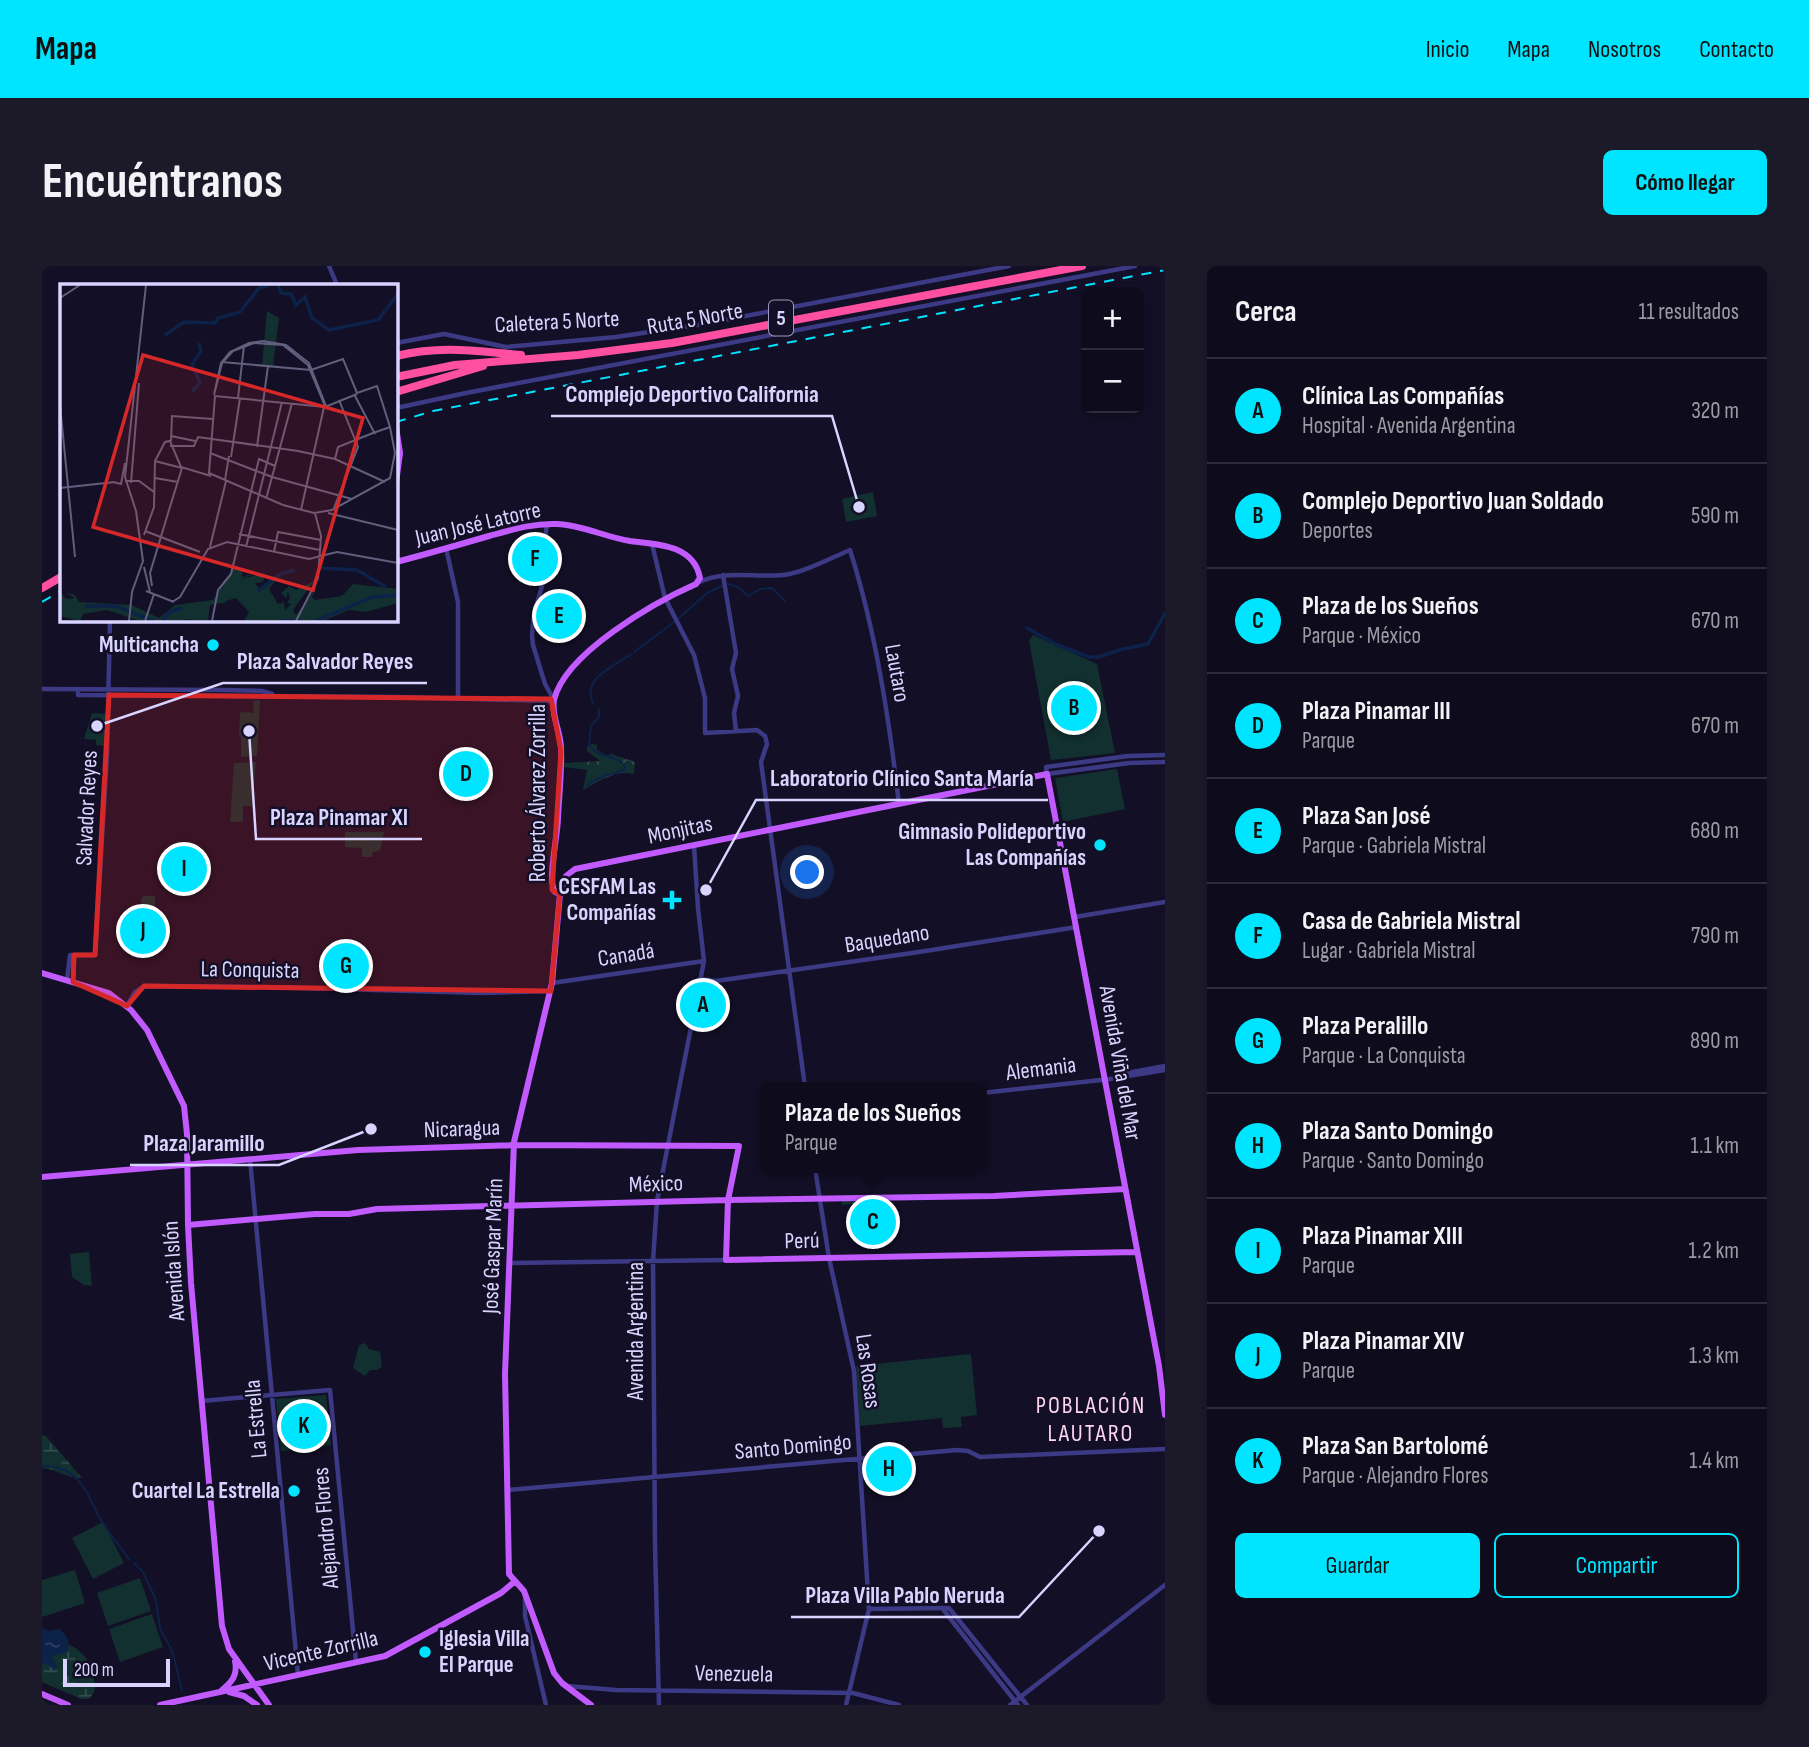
<!DOCTYPE html>
<html lang="es">
<head>
<meta charset="utf-8">
<style>
  body { margin:0; font-family:"Sofia Sans Condensed",sans-serif; background:#1c1929; color:#f1f3f6 }
  .controls { position:absolute; right:21px; top:21px; display:grid; overflow:hidden; border-radius:10px; box-shadow:0 4px 10px #0003 }
  .controls button { width:63px; height:63px; display:grid; place-items:center; padding:0; border:0; border-bottom:2px solid #2e2b3b; background:#0e0b1c; color:#f1f3f6; font:35px sans-serif }
  .scale { position:absolute; left:21px; bottom:18px; width:107px; box-sizing:border-box; padding-left:7px; border:4px solid #d9d4ff; border-top:0; font-size:19px; line-height:24px; white-space:nowrap; color:#d9d4ff; -webkit-text-stroke:5px #130f26; paint-order:stroke }
  .you { position:absolute; left:766px; top:607px; width:24px; height:24px; margin:-18px; border:5px solid #fff; border-radius:50%; background:#1a73e8; box-shadow:0 0 0 10px #1a73e833 }
  .badge { display:grid; place-items:center; width:46px; height:46px; border-radius:50%; background:#00e5ff; color:#111; font-size:23px; font-weight:700 }
  .pin { position:absolute; translate:-50% -50%; border:4px solid #fff; box-shadow:0 2px 7px #0006 }
  .popup { position:absolute; left:717px; top:816px; width:228px; height:91px; box-sizing:border-box; display:grid; place-content:center; border-radius:10px; background:#0e0b1c; filter:drop-shadow(0 2px 5px #0005); font-size:23px; white-space:nowrap; color:#9b9ba3 }
  .popup b { font-size:26px; color:#f1f3f6 }
  .popup::after { content:''; position:absolute; left:50%; top:100%; margin-left:-14px; border:14px solid transparent; border-top-color:#0e0b1c }
  .list { margin:0; padding:0; list-style:none }
  h2 { display:flex; justify-content:space-between; align-items:center; height:91px; margin:0; padding:0 28px; font-size:30px }
  h2 small { font-size:23px; font-weight:400; color:#9b9ba3 }
  .list li { display:grid; grid-template-columns:46px 1fr auto; gap:21px; align-items:center; box-sizing:border-box; height:105px; padding:0 28px; border-top:2px solid #2e2b3b }
  .list b { display:block; font-size:26px; white-space:nowrap }
  .list p { margin:0; font-size:23px; white-space:nowrap; color:#9b9ba3 }
  .list em { font-size:23px; font-style:normal; color:#9b9ba3 }
  .actions { display:flex; gap:14px; padding:21px 28px }
  .actions a { flex:1; padding:16px 0; border:2px solid #00e5ff; border-radius:10px; text-align:center; font-size:24px; color:#00e5ff }
  .actions .main { background:#00e5ff; color:#111 }
  .map { position:relative; flex:none; width:1123px; height:1439px; overflow:hidden; border-radius:10px }
  header { display:flex; align-items:center; gap:42px; box-sizing:border-box; height:98px; padding:0 35px; background:#00e5ff; color:#111 }
  header strong { font-size:33px }
  nav { display:flex; gap:38px; margin-inline-start:auto; font-size:24px }
  .intro { display:flex; align-items:center; justify-content:space-between; box-sizing:border-box; height:168px; padding:0 42px }
  h1 { margin:0; font-size:49px }
  .button { padding:18px 32px; border-radius:10px; background:#00e5ff; color:#111; font-size:24px; font-weight:700 }
  main { display:flex; gap:42px; padding:0 42px }
  aside { flex:1; background:#0e0b1c; border-radius:10px; box-shadow:0 4px 10px #0003 }
  .map>svg:first-child { display:block }
</style>
</head>
<body>
<header>
<strong>Mapa</strong>
<nav><a>Inicio</a><a>Mapa</a><a>Nosotros</a><a>Contacto</a></nav>
</header>
<div class="intro"><h1>Encuéntranos</h1><a class="button">Cómo llegar</a></div>
<main>
<div class="map">
<svg width="1123" height="1439" viewBox="0 0 1123 1439">
  <defs>
    <pattern id="forest-crowns" width="20" height="18" patternUnits="userSpaceOnUse" patternTransform="scale(1.75)"><rect width="20" height="18" fill="#12302f"/><path d="M2 6a3 3 0 1 1 6 0M12 15a3 3 0 1 1 6 0" fill="none" stroke="#344d4e"/></pattern>
    <pattern id="wetland-marsh" width="20" height="14" patternUnits="userSpaceOnUse" patternTransform="scale(1.75)"><rect width="20" height="14" fill="#12302f"/><path d="M1 5h8M5 5V1M11 12h8M15 12V8" fill="none" stroke="#344d4e"/></pattern>
    <pattern id="water-ripples" width="26" height="14" patternUnits="userSpaceOnUse" patternTransform="scale(1.75)"><rect width="26" height="14" fill="#0c2248"/><path d="M2 4q2-2 4 0t4 0M15 11q2-2 4 0t4 0" fill="none" stroke="#2f4163"/></pattern>
  </defs>
  <rect width="100%" height="100%" fill="#130f26"/>
  <path fill="#12302f" d="M831,226L835,250L804,256L800,233Z
    M991,369L1055,398L1073,487L1009,494L987,375Z
    M218,434L215,490L199,491V471L197,470L198,446L212,447L211,435Z
    M50,447L65,448L63,480L54,479V474L42,473Z
    M214,496L210,540H201V556H188L192,497Z
    M1075,503L1083,543L1021,556L1013,512Z
    M303,566H342L338,585L331,586L330,591H320V582L303,581Z
    M101,630H113V650L96,681L99,633Z
    M311,687L318,688L315,710H291L292,690H310Z
    M844,933L850,970L817,971L812,940L810,938L800,939V935Z
    M47,986L50,1020L42,1019L30,1011L28,988Z
    M323,1077L327,1083L338,1086L340,1101L335,1104H328L323,1110L311,1102L317,1079Z
    M929,1088L935,1149L919,1151L920,1161L901,1162L900,1152L818,1160L814,1100Z
    M284,1129L289,1179L239,1185L234,1133Z
    M61,1256L82,1297L51,1313L30,1272Z
    M33,1304L43,1337L0,1351V1314Z
    M98,1312L109,1345L66,1360L55,1327Z
    M110,1348L121,1381L78,1396L67,1363Z"/>
  <path fill="url(#forest-crowns)" d="M550,478L555,479V484L565,490L569,488L593,496L592,508C573,503 556,516 541,524L545,504L522,501V497L558,495L545,485V481Z"/>
  <path fill="url(#wetland-marsh)" d="M0,1169L4,1170L40,1212C26,1213 15,1203 0,1202Z
    M0,1367C23,1379 44,1379 50,1407C53,1419 56,1423 47,1433H39L0,1416Z"/>
  <path fill="url(#water-ripples)" d="M0,1362L7,1365L17,1363C25,1369 29,1375 25,1386L10,1390L15,1402L10,1403L5,1397L0,1398Z"/>
  <g fill="none" stroke-linecap="round" stroke-linejoin="round">
    <path stroke="#0c2248" stroke-width="2" d="M686,318L696,321L706,330L718,323L730,322L743,335
      M637,352L665,327L680,320
      M592,386L632,356
      M551,437C539,412 573,400 589,388
      M545,520C556,509 570,510 583,503V500C574,488 556,493 547,479L549,460L557,451V443
      M0,1200C35,1200 43,1222 56,1249C62,1260 79,1283 88,1294
      M92,1297L101,1306L114,1334L118,1362L131,1387L140,1425"/>
    <path stroke="#0c2248" stroke-width="3.5" d="M985,362L1015,379L1047,391H1057L1077,384L1106,378L1123,347"/>
    <path stroke="#3d3a85" stroke-width="4.5" d="M287,0L295,19
      M354,77L402,68L464,81L574,71L661,58L967,0
      M354,142L424,127L1093,0
      M505,258L502,281L504,306L492,348L490,369L491,379L503,418L512,434
      M610,278L623,332L652,389L663,432V467L715,464L723,470L725,478L719,496L763,821
      M404,282L416,336V432
      M681,309L694,387L690,403L696,430L692,447L694,465
      M655,317C683,303 711,312 741,309C761,307 789,292 808,284C834,366 847,453 857,538
      M0,423L182,424L220,425L230,428
      M36,423V429L354,431L512,435
      M1123,489L1086,490L1004,501L1005,508L1087,497L1123,496
      M1033,651L1123,636
      M659,713L674,715L877,686L1035,661
      M25,714L28,689H53L65,488L68,354
      M31,716L32,689
      M510,717L662,695
      M85,740L93,726L102,720L224,721L441,727L508,725
      M1074,809L1123,800
      M940,827L1068,813L1123,804
      M208,893L256,1409
      M773,902L787,992L812,1105L827,1343L804,1439
      M468,997L684,994
      M159,1135L288,1124L314,1396
      M465,1224L915,1184L926,1185L938,1191L1123,1183
      M483,1330V1350L504,1439
      M900,1342L976,1439
      M827,1343L907,1342L985,1439
      M525,1420L574,1424L811,1427L857,1439
      M617,1439L613,1279L611,995L615,935L662,695L656,642L652,579
      M968,1439L1123,1319"/>
    <path stroke="#c25bff" stroke-width="6" d="M354,161L358,187L354,217
      M354,296C385,288 416,279 447,270C469,264 491,257 515,258C540,259 563,271 588,275C613,278 652,278 658,312L654,318C613,336 523,387 512,434C509,450 519,466 519,482C520,505 517,529 516,552C516,568 505,615 513,626L518,628
      M0,707L67,727L89,744L105,764L142,840L145,868L146,959L149,1017L180,1360L187,1383L227,1439
      M0,911L316,884L472,879L697,880L686,934L684,994L1095,986
      M146,959L273,948H307L335,943L686,934L952,930L1083,923
      M180,1424C190,1416 196,1409 193,1395
      M187,1426L202,1430L215,1439
      M0,1428L26,1439
      M118,1439L343,1390L459,1327L472,1316
      M549,1439L520,1417L512,1407L482,1325L467,1308L463,1108L472,876L510,717L518,628L524,610L533,603L1005,508L1117,1100L1123,1149"/>
    <path stroke="#ff4fa3" stroke-width="8" d="M354,90C401,79 432,85 479,89
      M354,111L413,99L536,89L630,77L1040,0
      M354,126L441,100
      M0,322L19,311"/>
    <path stroke="#00e5ff" stroke-width="2" stroke-dasharray="10 9" stroke-linecap="butt" d="M354,156L391,145L1123,4
      M0,336L19,325"/>
  </g>
  <path fill="#d62828" fill-opacity="0.2" stroke="#d62828" stroke-width="5" stroke-linejoin="round" d="M67,429L509,433L519,485L510,624L518,628L509,725L102,720L85,740L31,716L32,689H53Z"/>
  <g fill="#00e5ff" stroke="#130f26" stroke-width="2.5">
    <circle cx="171" cy="379" r="7"/>
    <circle cx="1058" cy="579" r="7"/>
    <path d="M626.5 623.5h7v7h7v7h-7v7h-7v-7h-7v-7h7z"/>
    <circle cx="252" cy="1225" r="7"/>
    <circle cx="383" cy="1386" r="7"/>
  </g>
  <g text-anchor="middle" dominant-baseline="central" stroke-width="5" stroke-linejoin="round" paint-order="stroke">
    <rect fill="#130f26" stroke="#9e99be" stroke-width="2" x="727" y="34.5" width="24" height="35" rx="5"/>
    <g font-size="21" font-weight="bold" fill="#d9d4ff">
      <text x="739" y="52">5</text>
    </g>
    <g font-size="23" fill="#d9d4ff" stroke="#130f26">
      <text transform="translate(653 53) rotate(-10)">Ruta 5 Norte</text>
      <text transform="translate(515 56) rotate(-3)">Caletera 5 Norte</text>
      <text transform="translate(436 258) rotate(-13)">Juan José Latorre</text>
      <text transform="translate(855 407) rotate(80)">Lautaro</text>
      <text transform="translate(496 527) rotate(-90)">Roberto Álvarez Zorrilla</text>
      <text transform="translate(45 542) rotate(-87)">Salvador Reyes</text>
      <text transform="translate(638 564) rotate(-12)">Monjitas</text>
      <text transform="translate(845 673) rotate(-9)">Baquedano</text>
      <text transform="translate(584 689) rotate(-9)">Canadá</text>
      <text transform="translate(208 704) rotate(1)">La Conquista</text>
      <text transform="translate(1078 797) rotate(80)">Avenida Viña del Mar</text>
      <text transform="translate(999 803) rotate(-7)">Alemania</text>
      <text transform="translate(420 863) rotate(-2)">Nicaragua</text>
      <text transform="translate(614 918) rotate(-2)">México</text>
      <text transform="translate(760 975) rotate(-1)">Perú</text>
      <text transform="translate(451 980) rotate(-88)">José Gaspar Marín</text>
      <text transform="translate(132 1005) rotate(-94)">Avenida Islón</text>
      <text transform="translate(594 1065) rotate(-90)">Avenida Argentina</text>
      <text transform="translate(826 1105) rotate(82)">Las Rosas</text>
      <text transform="translate(214 1153) rotate(-95)">La Estrella</text>
      <text transform="translate(751 1181) rotate(-5)">Santo Domingo</text>
      <text transform="translate(284 1262) rotate(-95)">Alejandro Flores</text>
      <text transform="translate(279 1385) rotate(-13)">Vicente Zorrilla</text>
      <text transform="translate(692 1408) rotate(1)">Venezuela</text>
    </g>
    <g font-size="23" font-weight="bold" fill="#d9d4ff" stroke="#130f26" text-anchor="end">
      <text x="157" y="379">Multicancha</text>
      <text x="1044" y="566">Gimnasio Polideportivo<tspan x="1044" dy="26">Las Compañías</tspan></text>
      <text x="614" y="621">CESFAM Las<tspan x="614" dy="26">Compañías</tspan></text>
      <text x="238" y="1225">Cuartel La Estrella</text>
      <text x="397" y="1373" text-anchor="start">Iglesia Villa<tspan x="397" dy="26">El Parque</tspan></text>
    </g>
    <g font-size="24" letter-spacing="2" fill="#ffd6f0" stroke="#130f26">
      <text x="1049" y="1139">POBLACIÓN<tspan x="1049" dy="28">LAUTARO</tspan></text>
    </g>
  </g>
  <g transform="translate(18 18)">
    <rect width="338" height="338" fill="#130f26"/>
    <path d="M207,27L219,34L213,82L202,81ZM173,283L182,284V293L187,291H193L182,294L178,309L164,319L150,320L148,337L121,335L116,328L147,319H157L151,316L157,317L168,307L174,297L170,298Z" fill="#12302f"/>
    <path d="M173,287L177,296L205,289L203,298L195,299L199,305L221,290L209,305L218,320L224,318L225,326L231,320L227,319L230,314L228,308L226,314L221,309L229,302L236,306L254,297L233,326L236,331L257,303L252,313L255,316L282,312L293,300L338,305V319L306,328L289,326L263,337H184L189,328L176,314L123,329L124,336L134,337H80L47,326L23,330L20,337L0,332V307L6,315L14,314L6,308L15,311L19,318L72,321L99,334L115,321L153,316Z" fill="#12302f"/>
    <path fill="none" stroke="#0c2248" stroke-width="3.5" d="M218,1L221,9L231,10L236,21L245,13L252,34L269,46L318,36L338,10M105,51L124,38L155,39L158,34L180,28L199,4L209,1M132,108L140,99L132,81L141,67L139,59M259,284L297,286L326,303M198,307L220,290L235,286M25,322H56L93,337M103,337L109,328L122,324M220,337H242M255,337L313,313L338,311"/>
    <path fill="none" stroke="#625e7d" stroke-width="2" d="M0,14L20,1M162,78L251,86L283,75L297,109L317,102L330,143M294,110L315,150M297,110L265,123L155,112L149,189L223,221L254,229L272,226L330,194L335,169L330,143L313,149M178,114L184,62M0,121L15,273M265,122L248,81L223,61L194,59L173,67L162,79L154,111L161,79L170,68L189,59L203,57L226,61L249,79L266,122M111,152L135,157M111,157L112,132L153,135M110,162H134L138,153L238,167L275,175L325,198M197,163L208,82M150,169L212,193L292,215M171,173L180,114M275,175L278,163L313,149M95,177L122,184L109,226M95,194L118,198M165,196L169,172M65,197H79L94,208M53,198L61,200L65,179M71,199L79,99M0,204L55,198M206,215L215,182M274,224L298,163L279,116M241,226L264,123M268,229L338,246M85,247L140,268M179,250L260,266M84,251L94,223L95,177L105,158L110,157L121,183L151,192M150,263L166,197M186,263L222,118M214,268L218,248L261,256M84,283L90,308M92,302L90,289L109,226M86,307L114,318M112,318L120,313L148,265L167,258L249,275L277,268L338,279M69,337L72,308L83,277L76,227L65,193L86,1M85,337L94,310M152,337L158,306L171,290L199,175L215,182L232,119M236,337L258,294L261,252L255,229"/>
    <path fill="#d62828" fill-opacity="0.15" stroke="#d62828" stroke-width="3.5" d="M83,71L303,134L253,306L33,243Z"/>
    <rect width="338" height="338" fill="none" stroke="#d9d4ff" stroke-width="3.5"/>
  </g>
  <path fill="none" stroke="#d9d4ff" stroke-width="2.5" d="M817 241L790 150H509M55 460L181 417H385M664 624L714 534H1006M207 465L214 573H380M329 863L237 899H88M1057 1265L977 1351H749"/>
  <g fill="#d9d4ff" stroke="#130f26" stroke-width="2.5">
    <circle cx="817" cy="241" r="7"/>
    <circle cx="55" cy="460" r="7"/>
    <circle cx="664" cy="624" r="7"/>
    <circle cx="207" cy="465" r="7"/>
    <circle cx="329" cy="863" r="7"/>
    <circle cx="1057" cy="1265" r="7"/>
  </g>
  <g font-size="24" text-anchor="middle" font-weight="bold" fill="#d9d4ff" stroke="#130f26" stroke-width="5" stroke-linejoin="round" paint-order="stroke">
    <text x="650" y="136">Complejo Deportivo California</text>
    <text x="283" y="403">Plaza Salvador Reyes</text>
    <text x="860" y="520">Laboratorio Clínico Santa María</text>
    <text x="297" y="559">Plaza Pinamar XI</text>
    <text x="162" y="885">Plaza Jaramillo</text>
    <text x="863" y="1337">Plaza Villa Pablo Neruda</text>
  </g>
</svg>
<div class="controls">
<button>+</button>
<button>−</button>
</div>
<div class="scale">200 m</div>
<div class="you"></div>
<div class="pin badge" style="left:661px;top:739px">A</div>
<div class="pin badge" style="left:1032px;top:442px">B</div>
<div class="pin badge" style="left:831px;top:956px">C</div>
<div class="popup"><b>Plaza de los Sueños</b>Parque</div>
<div class="pin badge" style="left:424px;top:508px">D</div>
<div class="pin badge" style="left:517px;top:350px">E</div>
<div class="pin badge" style="left:493px;top:293px">F</div>
<div class="pin badge" style="left:304px;top:700px">G</div>
<div class="pin badge" style="left:847px;top:1203px">H</div>
<div class="pin badge" style="left:142px;top:603px">I</div>
<div class="pin badge" style="left:101px;top:665px">J</div>
<div class="pin badge" style="left:262px;top:1160px">K</div>
</div>
<aside>
<h2>Cerca<small>11 resultados</small></h2>
<ul class="list">
<li><span class="badge">A</span><div><b>Clínica Las Compañías</b><p>Hospital · Avenida Argentina</p></div><em>320 m</em></li>
<li><span class="badge">B</span><div><b>Complejo Deportivo Juan Soldado</b><p>Deportes</p></div><em>590 m</em></li>
<li><span class="badge">C</span><div><b>Plaza de los Sueños</b><p>Parque · México</p></div><em>670 m</em></li>
<li><span class="badge">D</span><div><b>Plaza Pinamar III</b><p>Parque</p></div><em>670 m</em></li>
<li><span class="badge">E</span><div><b>Plaza San José</b><p>Parque · Gabriela Mistral</p></div><em>680 m</em></li>
<li><span class="badge">F</span><div><b>Casa de Gabriela Mistral</b><p>Lugar · Gabriela Mistral</p></div><em>790 m</em></li>
<li><span class="badge">G</span><div><b>Plaza Peralillo</b><p>Parque · La Conquista</p></div><em>890 m</em></li>
<li><span class="badge">H</span><div><b>Plaza Santo Domingo</b><p>Parque · Santo Domingo</p></div><em>1.1 km</em></li>
<li><span class="badge">I</span><div><b>Plaza Pinamar XIII</b><p>Parque</p></div><em>1.2 km</em></li>
<li><span class="badge">J</span><div><b>Plaza Pinamar XIV</b><p>Parque</p></div><em>1.3 km</em></li>
<li><span class="badge">K</span><div><b>Plaza San Bartolomé</b><p>Parque · Alejandro Flores</p></div><em>1.4 km</em></li>
</ul>
<div class="actions"><a class="main">Guardar</a><a>Compartir</a></div>
</aside>
</main>
</body>
</html>
